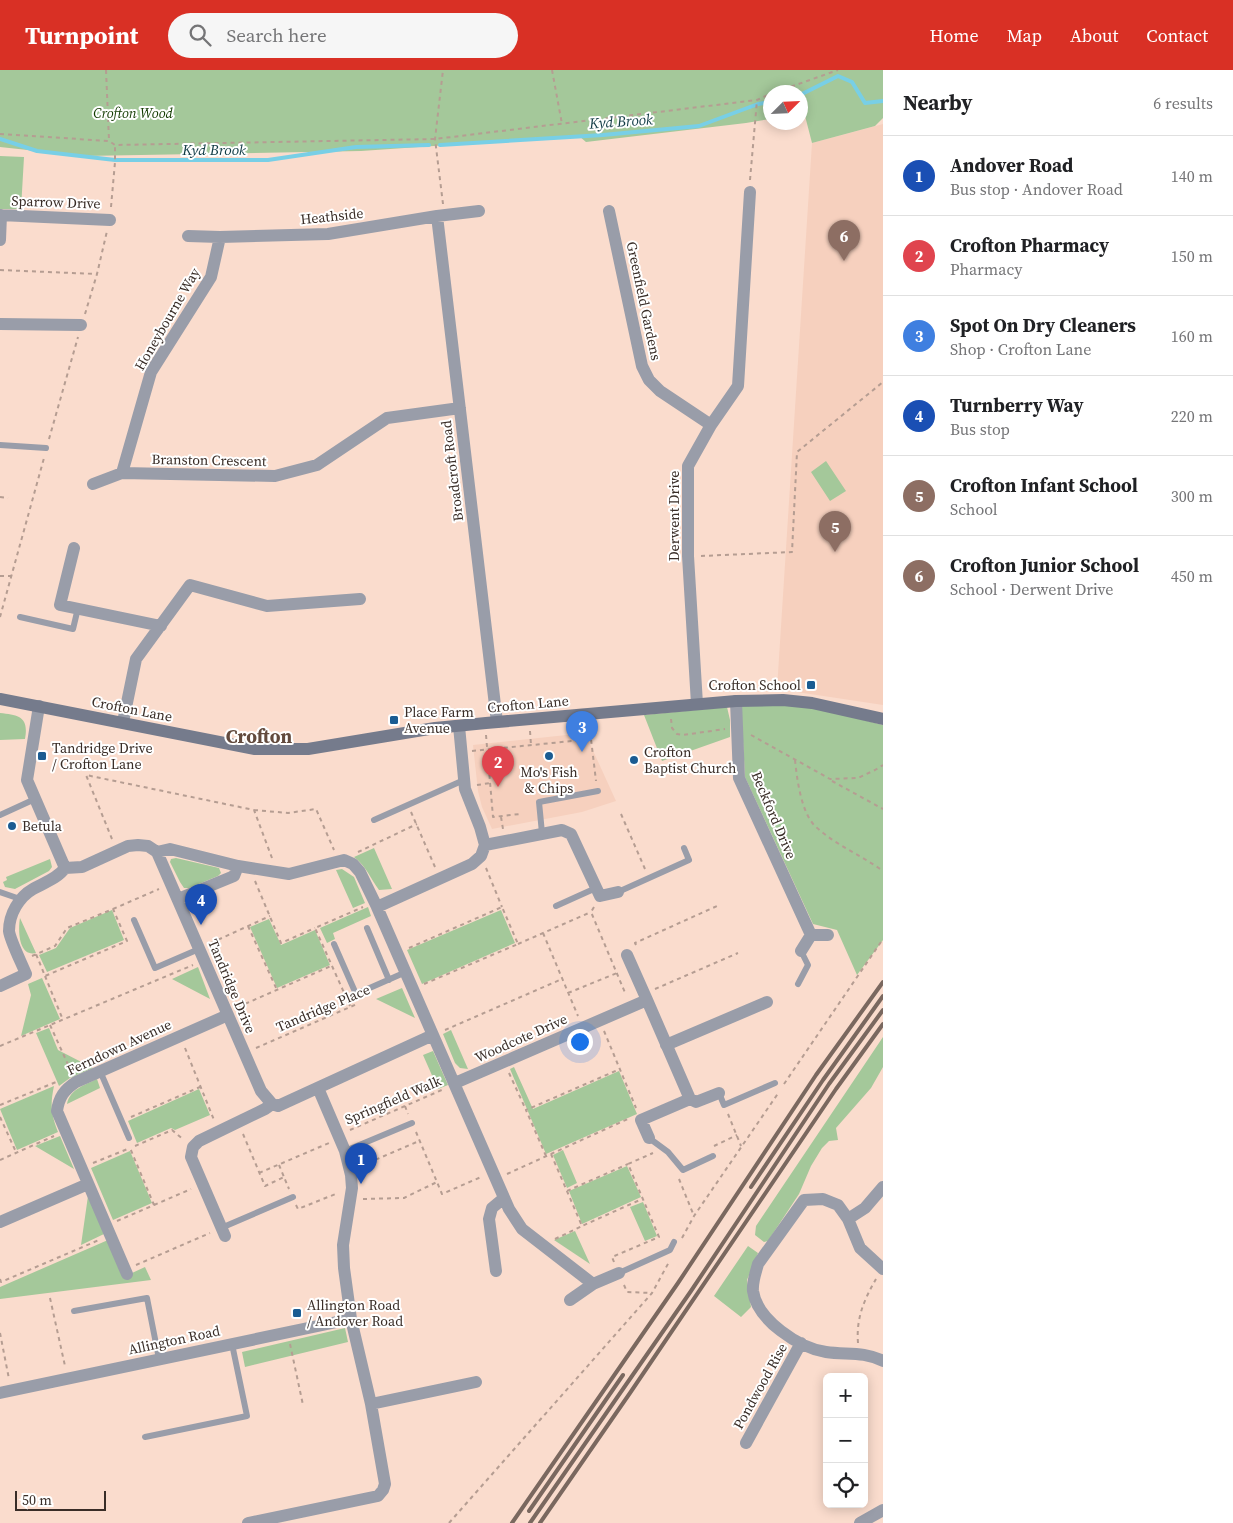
<!DOCTYPE html>
<html lang="en">
<head>
<meta charset="utf-8">
<style>
  body { margin:0; font-family:"Source Serif 4",serif; background:#f6f6f6; color:#202124 }
  .controls { position:absolute; right:15px; bottom:15px; display:grid; overflow:hidden; border-radius:8px; box-shadow:0 2px 12px #0003 }
  .controls button { width:45px; height:45px; display:grid; place-items:center; padding:0; border:0; border-bottom:1px solid #e0e0e0; background:#fff; color:#202124; font:25px sans-serif }
  .compass { position:absolute; left:763px; top:15px; width:45px; height:45px; border-radius:50%; background:#fff; box-shadow:0 2px 12px #0003; rotate:66deg }
  .scale { position:absolute; left:15px; bottom:12px; width:91px; box-sizing:border-box; padding-left:5px; border:2px solid #392d27; border-top:0; font-size:14px; line-height:18px; white-space:nowrap; color:#392d27; -webkit-text-stroke:4px #fff; paint-order:stroke }
  .you { position:absolute; left:579px; top:971px; width:18px; height:18px; margin:-12px; border:4px solid #fff; border-radius:50%; background:#1a73e8; box-shadow:0 0 0 8px #1a73e833 }
  .badge { display:grid; place-items:center; width:32px; height:32px; border-radius:50%; background:#d93025; color:#fff; font-size:16px; font-weight:700 }
  .pin { position:absolute; translate:-50% -41px; filter:drop-shadow(0 1px 2px #0008) }
  .pin::after { content:''; position:absolute; top:26px; width:18px; height:15px; background:inherit; clip-path:polygon(0 0,100% 0,50% 100%) }
  .list { margin:0; padding:0; list-style:none }
  h2 { display:flex; justify-content:space-between; align-items:center; height:65px; margin:0; padding:0 20px; font-size:21px }
  h2 small { font-size:16px; font-weight:400; color:#757577 }
  .list li { display:grid; grid-template-columns:32px 1fr auto; gap:15px; align-items:center; box-sizing:border-box; height:80px; padding:0 20px; border-top:1px solid #e0e0e0 }
  .list b { display:block; font-size:19px; white-space:nowrap }
  .list p { margin:0; font-size:16px; white-space:nowrap; color:#757577 }
  .list em { font-size:16px; font-style:normal; color:#757577 }
  .icon { flex:none; width:28px; height:28px; fill:none; stroke:currentColor; stroke-width:2; stroke-linecap:round; stroke-linejoin:round }
  .map { position:relative; flex:none; width:883px; height:1453px; overflow:hidden }
  header { display:flex; align-items:center; gap:30px; box-sizing:border-box; height:70px; padding:0 25px; background:#d93025; color:#fff }
  header strong { font-size:24px }
  nav { display:flex; gap:28px; margin-inline-start:auto; font-size:18px }
  .search { width:350px; height:45px; background:#f6f6f6; display:flex; align-items:center; gap:12px; box-sizing:border-box; padding:0 18px; border-radius:28px; color:#757577; font-size:19px }
  main { display:flex }
  aside { flex:1; background:#fff }
  .map>svg:first-child { display:block }
</style>
</head>
<body>
<header>
<strong>Turnpoint</strong>
<div class="search"><svg class="icon" aria-label="search" viewBox="0 0 24 24"><circle cx="10" cy="10" r="6"/><path d="M15 15l6 6"/></svg>Search here</div>
<nav><a>Home</a><a>Map</a><a>About</a><a>Contact</a></nav>
</header>
<main>
<div class="map">
<svg width="883" height="1453" viewBox="0 0 883 1453">
  <rect width="100%" height="100%" fill="#fadccd"/>
  <path fill="#f6d0be" d="M883,54V635L777,619L812,73Z
    M585,663L616,731L582,742L492,759L482,737L478,721L473,675Z"/>
  <path fill="#a4c89a" d="M0,0H883V48L875,56L812,73L804,42L801,43L800,22H770V49L746,53L586,72L579,66L361,81L83,86L0,77Z
    M0,86L24,87L21,139H0Z
    M826,391L846,421L830,431L811,402Z
    M793,632L883,655V870L857,905L837,860L813,854L745,707L741,636Z
    M727,637L730,650V667L662,691L644,645Z
    M0,643C19,645 29,647 25,669L0,670Z
    M374,778L392,819L379,820C370,808 367,797 354,787Z
    M176,788L219,798L221,803L218,806L189,818H184L180,812L170,792L171,789Z
    M50,789L52,797L49,801L15,819L5,817L3,812L7,810L6,807Z
    M342,799L354,807L365,833L353,838L336,800Z
    M368,837L371,846L333,863L335,869L327,873L320,858Z
    M112,840L124,870L47,902L39,885L56,878L70,858Z
    M501,840L515,873L422,914L407,880Z
    M20,848L36,883C18,887 18,859 20,848Z
    M269,849L281,875L315,860L330,895L277,918L250,857Z
    M198,897L210,929L172,909Z
    M42,908L60,949L21,966L31,925L28,914Z
    M402,918L415,948L376,929Z
    M49,958L58,980L93,998L70,1008L59,1016L36,963Z
    M451,960L468,999L460,998L455,993L443,964Z
    M883,967V997L871,1018L836,1058L838,1070L829,1071L822,1078L811,1096L799,1124L768,1171L764,1172L755,1165L756,1156Z
    M433,981L448,1015L438,1019L423,985Z
    M514,997L533,1039L619,1001L637,1044L546,1084L510,999Z
    M97,1009L100,1018L67,1034C70,1019 85,1015 97,1009Z
    M54,1016C50,1035 51,1044 58,1062L17,1080L0,1039Z
    M199,1019L210,1045L175,1060L171,1058L137,1073L128,1051Z
    M60,1066L74,1099L35,1076Z
    M563,1080L577,1113L567,1118L553,1085Z
    M130,1081L152,1133L113,1150L91,1098Z
    M627,1096L641,1127L582,1154L569,1121Z
    M88,1126L104,1164L81,1175Z
    M643,1132L657,1166L645,1171L630,1137Z
    M575,1161L590,1194L554,1170Z
    M108,1170L132,1203L145,1197L151,1210L0,1229V1217Z
    M748,1176L758,1183L747,1210L751,1237L741,1247L714,1226Z
    M345,1258L348,1272L245,1297L242,1282Z"/>
  <g fill="none" stroke-linecap="round" stroke-linejoin="round">
    <path stroke="#78cfe6" stroke-width="4" d="M800,25L838,6L852,12L865,33L883,31
      M0,69L37,81L115,90H268L356,77L429,75
      M440,75L603,65L699,56L758,34L770,32"/>
    <path stroke="#b59d92" stroke-width="2" stroke-dasharray="4 4" stroke-linecap="butt" d="M106,0L109,70
      M552,0L562,54
      M776,22L838,0
      M0,64L109,71L115,75L435,69L757,30L770,24
      M750,110L757,30
      M443,134L435,69L443,0
      M111,137L115,92V75
      M0,200L97,204
      M85,244L97,204L107,161
      M49,369L78,267
      M0,427L8,428
      M701,486L792,482L797,382L883,312
      M0,506H11
      M0,547L44,388
      M671,649L672,658L677,664L683,665L725,659
      M581,656L582,670L591,669L596,711
      M530,661L531,675
      M486,665L493,747L520,744
      M751,665L830,709L858,708L875,700L883,695
      M472,681L582,670
      M795,690C797,709 801,742 815,756C835,775 861,785 883,801
      M832,711L883,739
      M477,715L490,713
      M254,740L288,743L316,739L334,780
      M411,742L435,797
      M621,744L645,799
      M501,747L503,759
      M112,769L86,705L254,740L272,788
      M358,782L417,754
      M486,798L502,837
      M255,811L281,873L315,858
      M594,837L591,842L626,925
      M113,839L159,819
      M248,856L277,920
      M543,863L578,946
      M211,873L270,846
      M518,874L591,842
      M636,875L635,873L717,836
      M409,878L502,837L518,874L424,914
      M32,886L55,876L67,858L113,839L127,871L45,906L36,884
      M45,906L63,950
      M655,919L738,883
      M568,923L617,903
      M350,936L315,858L363,837
      M238,937L331,896
      M50,955L71,1001
      M445,960L562,909
      M604,961L636,1038
      M0,976L193,895
      M185,978L214,1050
      M256,978L357,934
      M509,1003L526,1040
      M784,1014L883,869
      M0,1035L56,1012
      M405,1036L408,1044
      M728,1044L741,1076
      M0,1047L16,1082
      M131,1047L200,1017
      M350,1060L444,1019
      M416,1062L442,1124L481,1107
      M243,1064L265,1116L284,1107L289,1119
      M135,1076L172,1060L184,1070
      M714,1076L737,1065
      M551,1084L582,1156L642,1129
      M546,1086L526,1040L620,999
      M0,1090L54,1066
      M93,1093L130,1078
      M279,1095L284,1107
      M361,1096L419,1071
      M259,1103L329,1073
      M507,1104L630,1048
      M679,1109L694,1146
      M567,1121L628,1094
      M363,1129L404,1128L437,1112
      M154,1135L191,1119
      M296,1135L298,1139L338,1123
      M117,1151L154,1135L130,1078
      M682,1168L694,1146L779,1022
      M555,1169L582,1156
      M614,1192L612,1187L659,1167L628,1094L653,1083
      M136,1195L210,1163
      M0,1209L1,1212L99,1170
      M624,1215L627,1222L652,1223
      M50,1228L65,1296
      M0,1263L9,1309
      M858,1273C856,1248 864,1230 876,1209
      M290,1274L303,1335
      M449,1453L652,1223L669,1192"/>
    <path stroke="#999da9" stroke-width="6" d="M0,375L46,378
      M20,547L73,559L78,538
      M0,745L35,729
      M374,750L464,710
      M542,763L539,732L598,721
      M0,822L20,829
      M618,822L689,790L684,778
      M556,836L596,818
      M134,850L155,898L199,879
      M367,858L389,910
      M334,874L356,924L406,902
      M798,914L808,895L801,881
      M100,1001L129,1068
      M719,1023L724,1035L775,1013
      M649,1068L668,1082L683,1100L713,1086
      M345,1081L412,1053
      M221,1158L293,1127
      M619,1203L670,1180L674,1172
      M74,1241L147,1228L159,1289
      M145,1367L247,1346L232,1274"/>
    <path stroke="#999da9" stroke-width="12" d="M609,141L642,296L649,310L660,321L711,355
      M0,145L110,150
      M437,146L497,652
      M188,166L220,167L328,164L437,146L479,141
      M0,170L1,145
      M0,254L81,255
      M122,403L151,302L211,207L220,167
      M93,414L122,403L275,406L317,395L387,348L460,338
      M74,478L60,535L161,556
      M736,631L739,708L811,865
      M697,634L688,486V396L711,355L738,316L750,122
      M39,636L27,710L65,798L82,797L128,776L138,775L148,776L157,782L261,1021L272,1034L278,1036L433,965
      M123,652L136,589L190,515L267,536L360,529
      M459,656L465,719L480,757L485,775L481,786L472,794L377,837L509,1139L522,1159L593,1214L619,1203
      M485,775L562,760L571,764L600,826L618,822
      M157,782L170,779L238,796
      M178,829L234,806L238,796L289,804L344,790L353,794L360,802L377,837
      M801,881L811,865H828
      M627,885L647,930
      M0,916L26,904C22,894 10,870 9,861C9,844 19,827 33,819C44,813 58,808 65,798
      M666,975L767,932
      M455,1013L647,930L690,1029L641,1050L649,1068
      M690,1029L696,1032L719,1023
      M848,1149L865,1138L883,1117
      M0,1152L88,1114
      M225,1166L191,1087L193,1077L199,1071L265,1039L272,1034
      M883,1199L860,1178L848,1149L838,1135L823,1129L804,1130L758,1194C756,1202 752,1212 753,1221C757,1250 799,1278 826,1282C847,1285 863,1281 883,1291
      M496,1201L489,1149L492,1138L504,1128
      M127,1204L57,1041C59,1027 64,1020 76,1012L228,945
      M570,1230L593,1214
      M0,1323L351,1249
      M371,1334L476,1312
      M746,1373L801,1273
      M248,1453L378,1426L383,1420L385,1414L371,1334L351,1249L344,1198L343,1175L352,1118L351,1105L345,1081L318,1018
      M860,1453L883,1440"/>
    <path stroke="#757b8c" stroke-width="12" d="M0,629L255,679H308L435,658L486,653L736,631L783,630L812,633L883,649"/>
    <path stroke="#7a685f" stroke-width="4" d="M751,1117L823,1010L883,926
      M529,1441L623,1305
      M512,1453L678,1213L816,1005L883,912
      M530,1453L691,1221L829,1014L883,940
      M540,1453L630,1323L836,1019L883,954"/>
  </g>
  <g fill="#1b5c92" stroke="#fff" stroke-width="2">
    <rect x="806" y="610" width="10" height="10" rx="2.5"/>
    <rect x="389" y="645" width="10" height="10" rx="2.5"/>
    <rect x="37" y="681" width="10" height="10" rx="2.5"/>
    <circle cx="549" cy="686" r="5"/>
    <circle cx="634" cy="690" r="5"/>
    <circle cx="12" cy="756" r="5"/>
    <rect x="292" y="1238" width="10" height="10" rx="2.5"/>
  </g>
  <g text-anchor="middle" dominant-baseline="central" stroke-width="4" stroke-linejoin="round" paint-order="stroke">
    <g font-size="14" font-style="italic" fill="#123b00" stroke="#fff">
      <text x="133" y="43">Crofton Wood</text>
    </g>
    <g font-size="14" fill="#392d27" stroke="#fff">
      <text transform="translate(56 132) rotate(2)">Sparrow Drive</text>
      <text transform="translate(332 146) rotate(-6)">Heathside</text>
      <text transform="translate(644 231) rotate(78)">Greenfield Gardens</text>
      <text transform="translate(167 249) rotate(-60)">Honeybourne Way</text>
      <text transform="translate(209 390) rotate(1)">Branston Crescent</text>
      <text transform="translate(452 401) rotate(-97)">Broadcroft Road</text>
      <text transform="translate(674 446) rotate(-90)">Derwent Drive</text>
      <text transform="translate(528 634) rotate(-5)">Crofton Lane</text>
      <text transform="translate(132 639) rotate(11)">Crofton Lane</text>
      <text transform="translate(774 745) rotate(67)">Beckford Drive</text>
      <text transform="translate(232 916) rotate(67)">Tandridge Drive</text>
      <text transform="translate(323 938) rotate(-23)">Tandridge Place</text>
      <text transform="translate(521 968) rotate(-24)">Woodcote Drive</text>
      <text transform="translate(119 977) rotate(-25)">Ferndown Avenue</text>
      <text transform="translate(393 1030) rotate(-23)">Springfield Walk</text>
      <text transform="translate(174 1270) rotate(-12)">Allington Road</text>
      <text transform="translate(760 1316) rotate(-61)">Pondwood Rise</text>
    </g>
    <g font-size="14" fill="#392d27" stroke="#fff" text-anchor="start">
      <text x="801" y="615" text-anchor="end">Crofton School</text>
      <text x="404" y="642">Place Farm<tspan x="404" dy="16">Avenue</tspan></text>
      <text x="52" y="678">Tandridge Drive<tspan x="52" dy="16">/ Crofton Lane</tspan></text>
      <text x="644" y="682">Crofton<tspan x="644" dy="16">Baptist Church</tspan></text>
      <text x="549" y="702" text-anchor="middle">Mo's Fish<tspan x="549" dy="16">&amp; Chips</tspan></text>
      <text x="22" y="756">Betula</text>
      <text x="307" y="1235">Allington Road<tspan x="307" dy="16">/ Andover Road</tspan></text>
    </g>
    <g font-size="15" font-style="italic" fill="#103a44" stroke="#fff">
      <text transform="translate(621 51) rotate(-4)">Kyd Brook</text>
      <text x="214" y="79">Kyd Brook</text>
    </g>
    <g font-size="19" font-weight="bold" fill="#624a3d" stroke="#fff">
      <text x="259" y="666">Crofton</text>
    </g>
  </g>
</svg>
<div class="controls">
<button>+</button>
<button>−</button>
<button><svg class="icon" aria-label="locate" viewBox="0 0 24 24"><circle cx="12" cy="12" r="6"/><path d="M12 2v4M12 18v4M2 12h4M18 12h4"/></svg></button>
</div>
<svg class="compass" viewBox="-18 -18 36 36"><path d="M0-13l5 13h-10z" fill="#e53935"/><path d="M0 13l5-13h-10z" fill="#757577"/></svg>
<div class="scale">50 m</div>
<div class="you"></div>
<div class="pin badge" style="left:361px;top:1114px;background:#1a4fb4">1</div>
<div class="pin badge" style="left:498px;top:717px;background:#e0444e">2</div>
<div class="pin badge" style="left:582px;top:682px;background:#3f7fe0">3</div>
<div class="pin badge" style="left:201px;top:855px;background:#1a4fb4">4</div>
<div class="pin badge" style="left:835px;top:482px;background:#8d6e63">5</div>
<div class="pin badge" style="left:844px;top:191px;background:#8d6e63">6</div>
</div>
<aside>
<h2>Nearby<small>6 results</small></h2>
<ul class="list">
<li><span class="badge" style="background:#1a4fb4">1</span><div><b>Andover Road</b><p>Bus stop · Andover Road</p></div><em>140 m</em></li>
<li><span class="badge" style="background:#e0444e">2</span><div><b>Crofton Pharmacy</b><p>Pharmacy</p></div><em>150 m</em></li>
<li><span class="badge" style="background:#3f7fe0">3</span><div><b>Spot On Dry Cleaners</b><p>Shop · Crofton Lane</p></div><em>160 m</em></li>
<li><span class="badge" style="background:#1a4fb4">4</span><div><b>Turnberry Way</b><p>Bus stop</p></div><em>220 m</em></li>
<li><span class="badge" style="background:#8d6e63">5</span><div><b>Crofton Infant School</b><p>School</p></div><em>300 m</em></li>
<li><span class="badge" style="background:#8d6e63">6</span><div><b>Crofton Junior School</b><p>School · Derwent Drive</p></div><em>450 m</em></li>
</ul>
</aside>
</main>
</body>
</html>
